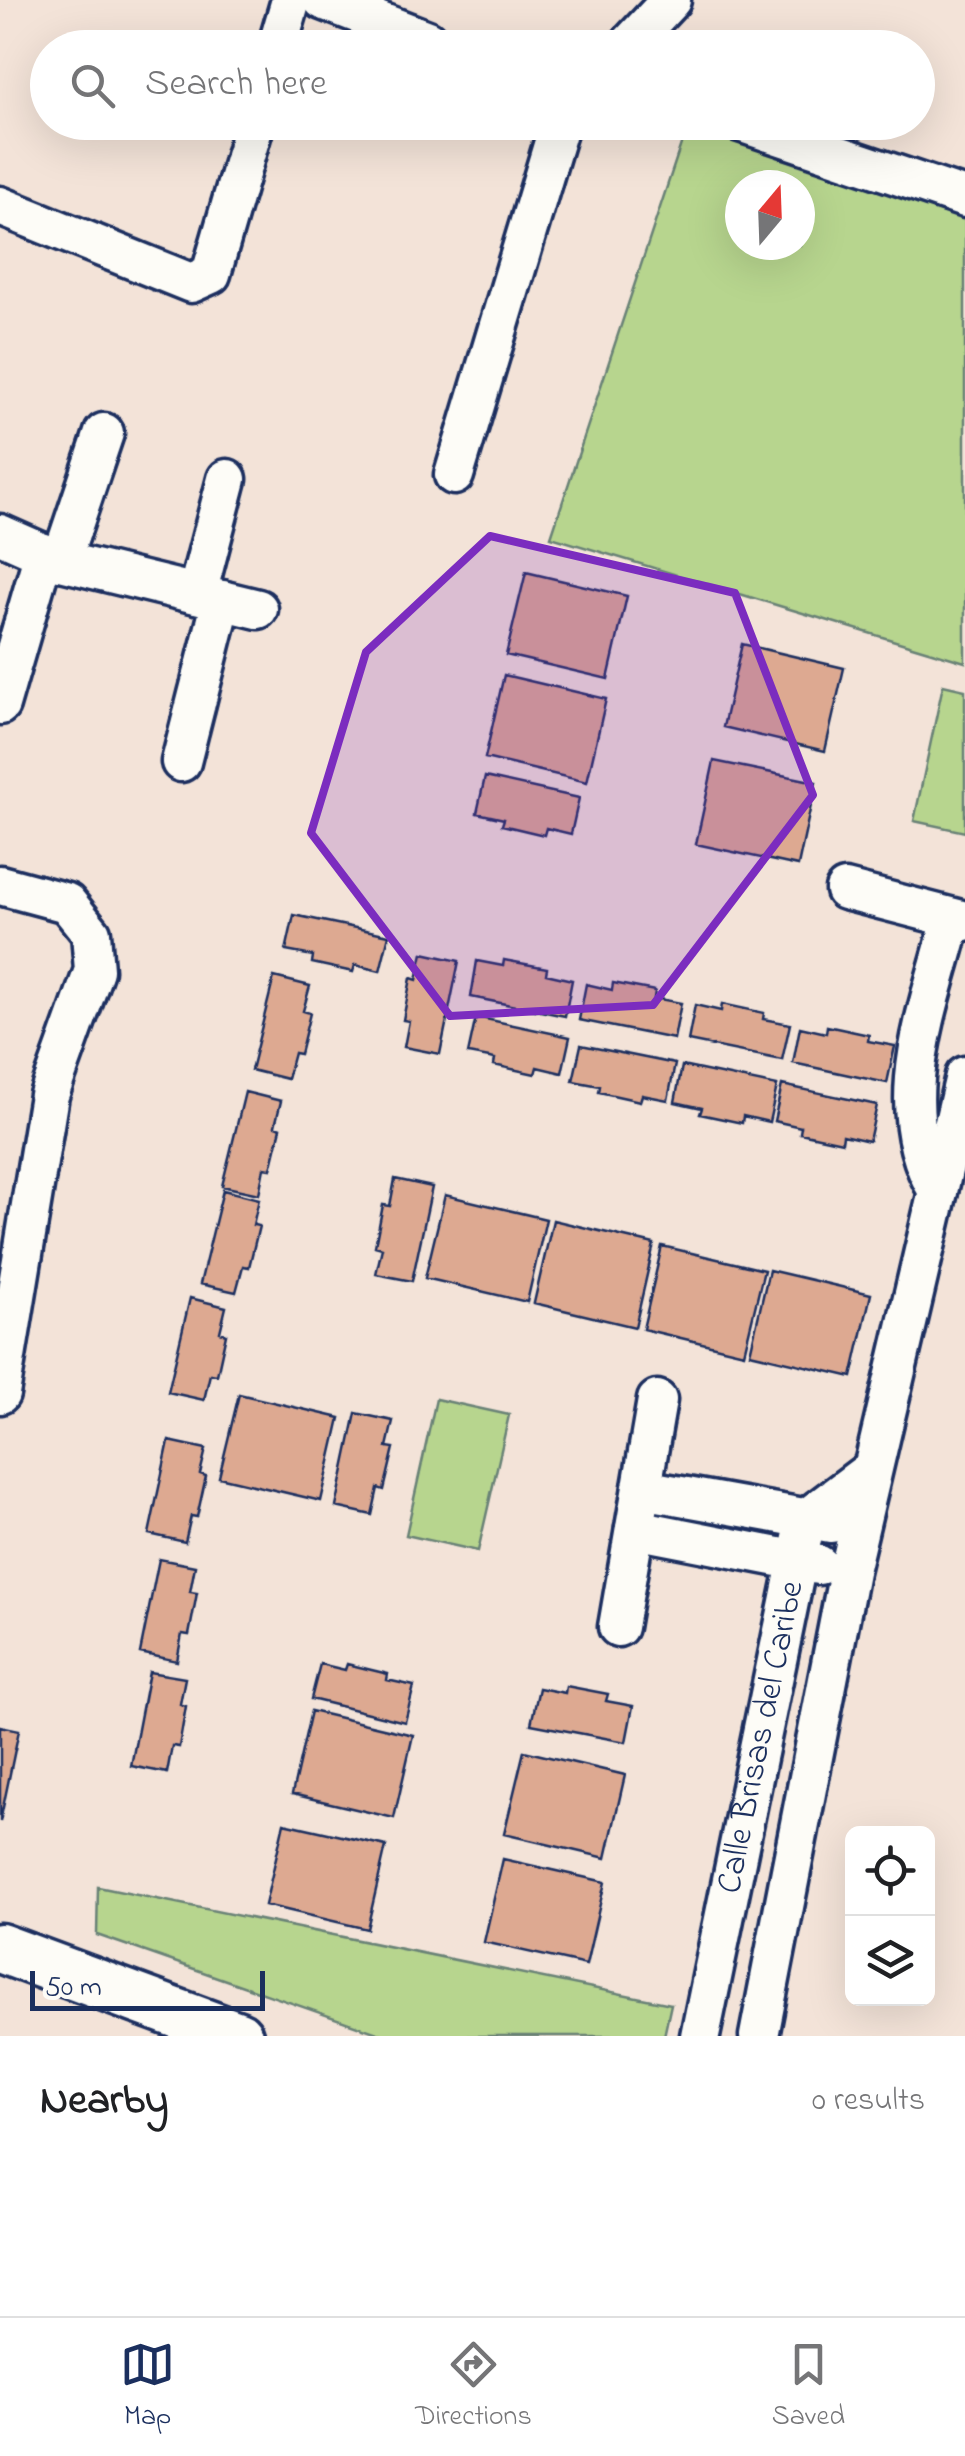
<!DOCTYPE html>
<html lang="en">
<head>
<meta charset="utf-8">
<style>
  body { margin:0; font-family:"Indie Flower",sans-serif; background:#f6f6f6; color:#202124 }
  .controls { position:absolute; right:30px; bottom:30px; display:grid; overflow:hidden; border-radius:15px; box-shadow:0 10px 40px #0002 }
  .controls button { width:90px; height:90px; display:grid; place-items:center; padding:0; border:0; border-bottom:2px solid #e0e0e0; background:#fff; color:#202124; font:50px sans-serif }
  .compass { position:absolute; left:725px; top:170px; width:90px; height:90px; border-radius:50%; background:#fff; box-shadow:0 10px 40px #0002; rotate:19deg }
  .scale { position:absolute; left:30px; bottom:25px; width:235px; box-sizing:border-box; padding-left:10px; border:5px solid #1b2f5e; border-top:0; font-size:28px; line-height:35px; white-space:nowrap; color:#1b2f5e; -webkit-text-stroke:8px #fdfcf7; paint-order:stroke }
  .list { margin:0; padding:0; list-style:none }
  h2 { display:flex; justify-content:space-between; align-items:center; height:130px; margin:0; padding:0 40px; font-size:42px }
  h2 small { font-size:32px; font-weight:400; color:#757577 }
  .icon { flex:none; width:55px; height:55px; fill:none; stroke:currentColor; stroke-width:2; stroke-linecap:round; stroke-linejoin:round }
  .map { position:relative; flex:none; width:965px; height:2036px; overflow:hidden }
  .search { position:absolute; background:#fff; box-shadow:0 10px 40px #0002; left:30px; right:30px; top:30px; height:110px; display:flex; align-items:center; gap:25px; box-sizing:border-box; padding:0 35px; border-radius:55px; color:#757577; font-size:38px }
  .sheet { height:280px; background:#fff }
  nav { display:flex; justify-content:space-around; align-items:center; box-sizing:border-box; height:140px; border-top:2px solid #e0e0e0; background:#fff; font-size:28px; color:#757577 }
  nav a { display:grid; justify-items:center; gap:5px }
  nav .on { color:#1b2f5e }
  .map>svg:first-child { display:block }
</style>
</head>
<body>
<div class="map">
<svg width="965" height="2036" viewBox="0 0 965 2036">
  <rect width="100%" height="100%" fill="#f3e3d8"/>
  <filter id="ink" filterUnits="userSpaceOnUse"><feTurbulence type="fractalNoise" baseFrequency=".01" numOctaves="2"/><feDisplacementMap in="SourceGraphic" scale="20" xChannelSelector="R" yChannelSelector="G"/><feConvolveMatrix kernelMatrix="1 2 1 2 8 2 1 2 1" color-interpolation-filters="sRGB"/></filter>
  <g filter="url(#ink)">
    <path fill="#b7d58e" stroke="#698276" stroke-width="2.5" fill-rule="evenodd" d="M688,123L965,214V662L551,537ZM740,185H800V245H740Z
      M943,685L965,690V832L914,821Z
      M436,1399L509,1415L478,1551L406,1535Z
      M98,1887L671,2004L664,2036H386L97,1935Z"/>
    <path fill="#dda991" stroke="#1b2f5e" stroke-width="2.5" d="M526,572L627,596L608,679L506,655Z
      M742,644L844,668L825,751L723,727Z
      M504,675L606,699L587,782L485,758Z
      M714,761L816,782L798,866L696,844Z
      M485,777L579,798L571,834L546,828L544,835L502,825L504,819L477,813Z
      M294,915L389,935L380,971L355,965L353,972L312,963L313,956L286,951Z
      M423,953L459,961L440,1054L404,1047L409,1021L403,1020L411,978L417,980Z
      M504,960L547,968L546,974L572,980L565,1016L471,997L477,961L503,966Z
      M274,977L310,986L303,1011L310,1013L300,1054L294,1053L287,1079L251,1070Z
      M613,983L655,991L654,998L681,1003L674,1039L579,1020L586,984L612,990Z
      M722,1004L764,1013L763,1019L790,1024L782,1060L688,1041L695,1005L721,1011Z
      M476,1017L570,1037L562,1073L537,1067L535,1074L494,1065L495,1059L468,1054Z
      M827,1026L869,1035L868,1041L895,1046L887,1083L793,1063L800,1027L826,1033Z
      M581,1045L675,1064L668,1100L642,1095L640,1101L599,1092L600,1086L573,1081Z
      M682,1066L777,1086L769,1122L743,1116L742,1123L700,1114L702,1108L675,1102Z
      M782,1085L877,1105L869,1141L843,1135L842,1142L800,1133L801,1127L774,1121Z
      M245,1092L281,1101L275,1126L281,1128L271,1169L264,1168L259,1194L222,1186Z
      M395,1179L432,1187L412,1281L376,1274L382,1248L375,1246L383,1205L390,1206Z
      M223,1190L259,1199L253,1225L259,1226L249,1267L243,1266L236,1292L200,1284Z
      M445,1195L546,1219L527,1302L425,1278Z
      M553,1220L654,1244L635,1327L534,1303Z
      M662,1246L764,1270L744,1353L643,1329Z
      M769,1270L871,1294L852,1377L750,1353Z
      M190,1298L226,1307L220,1332L226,1334L217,1375L210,1374L204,1400L168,1392Z
      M239,1394L340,1418L321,1501L219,1477Z
      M356,1413L393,1421L387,1447L394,1448L384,1490L378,1488L372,1515L336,1507Z
      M169,1441L206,1449L200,1474L206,1476L197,1517L191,1516L185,1542L149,1534Z
      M159,1559L195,1566L190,1592L197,1593L189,1635L182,1634L177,1661L140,1653Z
      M320,1664L345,1670L347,1664L388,1674L387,1680L414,1686L405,1722L311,1699Z
      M149,1672L185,1678L180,1704L186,1706L179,1747L172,1746L167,1773L131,1766Z
      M566,1686L608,1694L606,1701L633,1706L626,1742L531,1724L539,1688L565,1693Z
      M311,1711L413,1735L394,1818L292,1794Z
      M0,1726L19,1730L0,1822Z
      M524,1751L625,1775L606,1858L504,1834Z
      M284,1823L386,1846L367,1929L265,1905Z
      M503,1859L605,1882L586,1965L484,1942Z"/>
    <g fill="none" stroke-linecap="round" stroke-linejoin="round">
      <g stroke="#1b2f5e" stroke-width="45">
        <g id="minor">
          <path d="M323,0L427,40"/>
          <path d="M277,48L291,0"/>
          <path d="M626,48L671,0"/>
          <path d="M740,122L965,198"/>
          <path d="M0,206L191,283L211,274L255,122"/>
          <path d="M454,475L560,122"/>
          <path d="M0,534L61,561L258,609"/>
          <path d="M61,561L104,433"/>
          <path d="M197,594L227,479"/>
          <path d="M0,705L44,553"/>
          <path d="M181,762L222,600"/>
          <path d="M0,885L67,903L91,933L94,970L49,1095L0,1394"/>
          <path d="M845,890L965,921"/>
          <path d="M938,1191C887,1107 930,1006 952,919"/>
          <path d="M642,1489L831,1523"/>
          <path d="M635,1529L819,1565"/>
          <path d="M618,1627L657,1400"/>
          <path id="s1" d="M700,2036L806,1519L871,1470"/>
          <path d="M759,2036L849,1571L965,1076"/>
        </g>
      </g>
      <g stroke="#1b2f5e" stroke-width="55">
        <path id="major" d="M0,1948L238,2036"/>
      </g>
      <use href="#minor" stroke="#fdfcf7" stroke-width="38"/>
      <use href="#major" stroke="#fdfcf7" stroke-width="48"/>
    </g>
  </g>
  <path fill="#7b2cbf" fill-opacity="0.2" stroke="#7b2cbf" stroke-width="8" stroke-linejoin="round" d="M490,536L735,593L813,795L653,1005L450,1016L311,833L366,652Z"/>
  <g text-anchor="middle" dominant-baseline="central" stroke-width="8" stroke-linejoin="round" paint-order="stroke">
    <g font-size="35" fill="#1b2f5e" stroke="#fdfcf7">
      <text stroke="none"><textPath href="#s1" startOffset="305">Calle Brisas del Caribe</textPath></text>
    </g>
  </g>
</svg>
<div class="controls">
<button><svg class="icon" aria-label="locate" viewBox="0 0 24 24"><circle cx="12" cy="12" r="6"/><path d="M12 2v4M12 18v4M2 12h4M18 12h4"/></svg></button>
<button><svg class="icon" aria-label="layers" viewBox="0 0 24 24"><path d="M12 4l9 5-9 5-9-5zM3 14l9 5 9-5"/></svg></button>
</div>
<svg class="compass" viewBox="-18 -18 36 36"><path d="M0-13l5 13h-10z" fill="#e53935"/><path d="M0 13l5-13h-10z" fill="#757577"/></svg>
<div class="scale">50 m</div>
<div class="search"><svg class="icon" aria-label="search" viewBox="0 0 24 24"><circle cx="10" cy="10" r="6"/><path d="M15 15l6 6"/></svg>Search here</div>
</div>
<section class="sheet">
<h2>Nearby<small>0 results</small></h2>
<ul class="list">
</ul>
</section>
<nav>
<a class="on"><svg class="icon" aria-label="map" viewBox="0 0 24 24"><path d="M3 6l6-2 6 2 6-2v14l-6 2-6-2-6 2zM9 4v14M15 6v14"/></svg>Map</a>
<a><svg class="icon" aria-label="directions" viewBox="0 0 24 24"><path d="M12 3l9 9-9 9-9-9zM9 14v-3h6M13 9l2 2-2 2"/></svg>Directions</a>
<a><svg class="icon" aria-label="saved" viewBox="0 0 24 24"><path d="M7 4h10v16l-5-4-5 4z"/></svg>Saved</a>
</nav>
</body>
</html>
